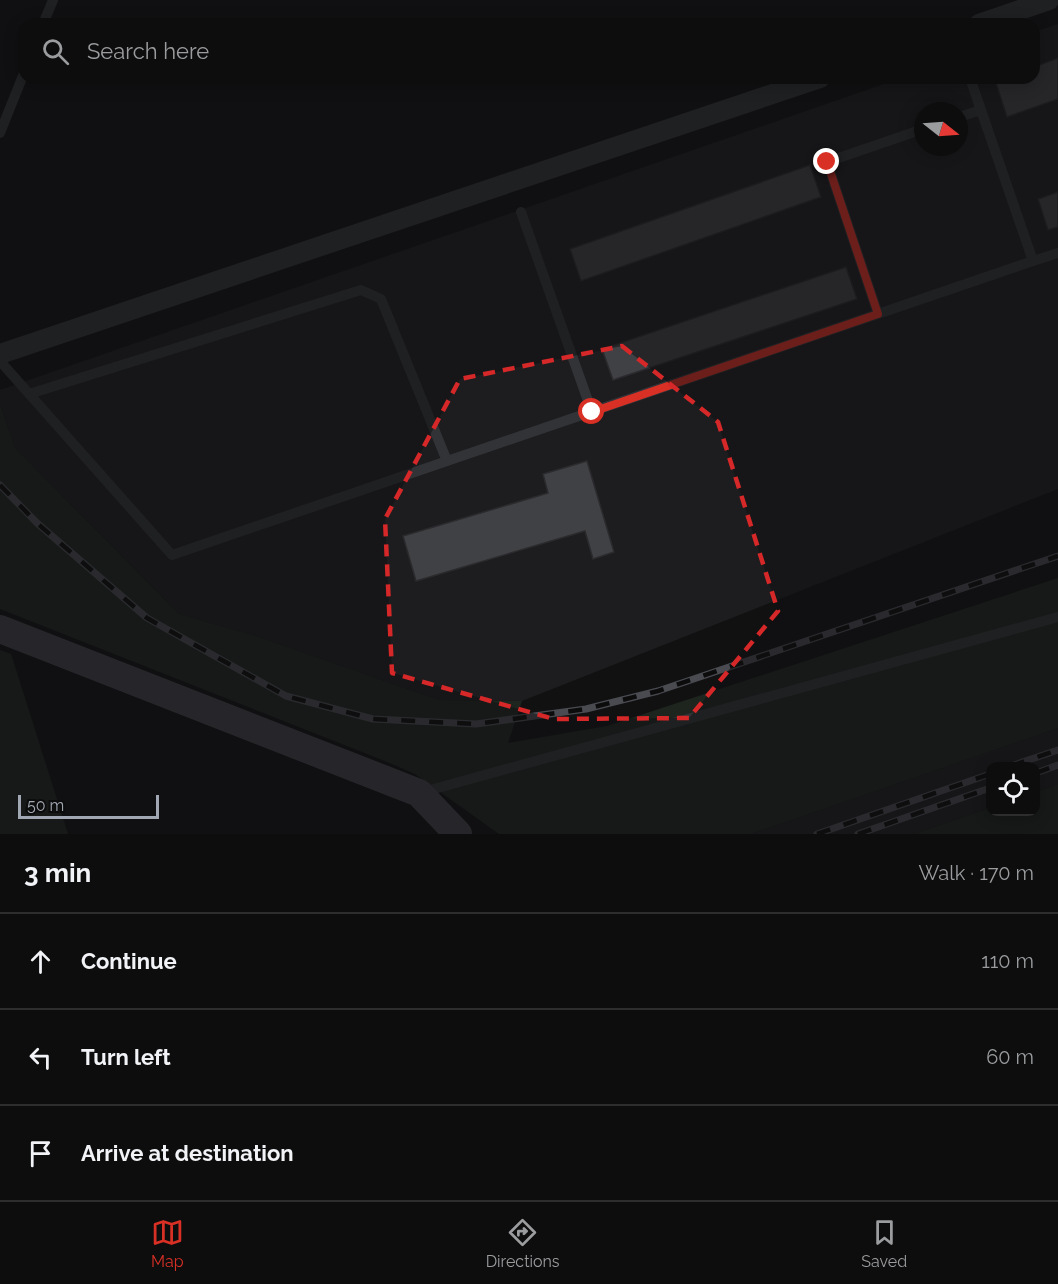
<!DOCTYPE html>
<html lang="en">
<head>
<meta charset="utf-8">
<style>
  body { margin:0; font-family:Raleway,sans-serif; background:#1b1b1c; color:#f1f3f6 }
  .controls { position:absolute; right:18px; bottom:18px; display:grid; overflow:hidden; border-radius:12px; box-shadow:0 3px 15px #0003 }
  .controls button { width:54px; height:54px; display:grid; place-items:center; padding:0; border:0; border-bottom:2px solid #2d2d2e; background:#0d0d0e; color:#f1f3f6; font:30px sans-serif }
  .compass { position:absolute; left:914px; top:102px; width:54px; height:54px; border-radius:50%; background:#0d0d0e; box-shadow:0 3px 15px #0003; rotate:107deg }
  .scale { position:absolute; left:18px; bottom:15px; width:141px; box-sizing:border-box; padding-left:6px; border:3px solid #a2a8b3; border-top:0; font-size:16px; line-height:21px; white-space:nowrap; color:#a2a8b3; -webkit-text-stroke:4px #0c0c0d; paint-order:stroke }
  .stop { position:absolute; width:18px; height:18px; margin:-14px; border:4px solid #d93025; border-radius:50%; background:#fff }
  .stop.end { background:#d93025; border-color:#fff; box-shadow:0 2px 6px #0008 }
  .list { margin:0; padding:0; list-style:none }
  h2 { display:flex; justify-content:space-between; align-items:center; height:78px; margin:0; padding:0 24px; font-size:26px }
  h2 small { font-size:20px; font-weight:400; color:#9a9c9e }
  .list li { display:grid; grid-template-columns:39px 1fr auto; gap:18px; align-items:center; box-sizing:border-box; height:96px; padding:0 24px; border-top:2px solid #2d2d2e }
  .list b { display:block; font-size:22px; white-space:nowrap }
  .list em { font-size:20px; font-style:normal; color:#9a9c9e }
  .icon { flex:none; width:33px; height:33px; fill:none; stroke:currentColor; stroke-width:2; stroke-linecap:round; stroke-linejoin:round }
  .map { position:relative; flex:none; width:1058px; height:834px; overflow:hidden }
  .search { position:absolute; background:#0d0d0e; box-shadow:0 3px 15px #0003; left:18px; right:18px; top:18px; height:66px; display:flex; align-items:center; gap:15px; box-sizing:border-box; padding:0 21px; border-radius:18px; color:#9a9c9e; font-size:22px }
  .sheet { height:366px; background:#0d0d0e }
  nav { display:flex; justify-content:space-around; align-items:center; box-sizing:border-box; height:84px; border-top:2px solid #2d2d2e; background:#0d0d0e; font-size:16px; color:#9a9c9e }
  nav a { display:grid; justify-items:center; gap:3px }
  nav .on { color:#d93025 }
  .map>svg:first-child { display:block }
</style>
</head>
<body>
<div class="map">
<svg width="1058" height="834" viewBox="0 0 1058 834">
  <rect width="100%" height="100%" fill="#111112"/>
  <path fill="#1d1d1f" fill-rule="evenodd" d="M1058,24V489L522,701L439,700L256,636L179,614L15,448L0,404V390L901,78H1034V32ZM923,111H959V147H923Z
    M1058,728V784L1036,792V766H990V808L914,834H751Z"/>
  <path fill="#1d251e" d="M0,404L15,448L179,614L256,636L439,700L522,701L508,743L607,726L1058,578V728L751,834H499L415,774L385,761L0,609Z
    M0,650L11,654L68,834H0Z
    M1058,784V834H914L990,808V812H1036V792Z"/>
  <path fill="#404145" stroke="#2b2b2e" stroke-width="1.5" d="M1058,58V99L1007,117L995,80L1034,78V67Z
    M810,165L821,197L581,281L570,249Z
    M1058,192V227L1048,230L1038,199Z
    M846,267L857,299L613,380L602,349Z
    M587,461L614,552L593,559L585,531L416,581L403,536L548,493L543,474Z"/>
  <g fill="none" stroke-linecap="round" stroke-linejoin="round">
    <path stroke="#323337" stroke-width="10" d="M43,24L53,0
      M959,117L981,110
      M0,133L24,73
      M521,212L592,412
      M1033,261L1058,253
      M878,314L827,162L923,129
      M0,361L172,555L1033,261L970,78
      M29,394L361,290L381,299L447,461
      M423,792L1058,617"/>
    <path stroke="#323337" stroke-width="20" d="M979,24L1049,0
      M0,354L820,78"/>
    <path stroke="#404247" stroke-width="28" d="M0,629L419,793L458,834"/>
    <g stroke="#494b50" stroke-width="7">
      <path id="rail" d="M0,485L37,523L147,618L286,696L373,719L476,724L586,709L658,691L1058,556
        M1011,766L1058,750
        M1036,773L1058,765
        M817,834L990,774
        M858,834L990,788"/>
    </g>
    <use href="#rail" stroke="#0c0c0d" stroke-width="4.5" stroke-dasharray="14" stroke-linecap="butt"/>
  </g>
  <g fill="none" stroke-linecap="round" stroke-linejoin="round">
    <path stroke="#d93025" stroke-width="8" d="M592,412L878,314L827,162"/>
  </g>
  <path d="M0 0H1058V834H0ZM622,346L718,422L778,611L689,718L554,719L392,673L385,519L460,379Z" fill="#111112" fill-opacity=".55" fill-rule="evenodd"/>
  <path fill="none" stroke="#d62828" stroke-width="4.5" stroke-dasharray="12 8" stroke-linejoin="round" d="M622,346L718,422L778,611L689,718L554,719L392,673L385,519L460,379Z"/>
</svg>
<div class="controls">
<button><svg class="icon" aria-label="locate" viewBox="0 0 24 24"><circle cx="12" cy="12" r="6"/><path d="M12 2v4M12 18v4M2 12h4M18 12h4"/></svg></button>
</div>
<svg class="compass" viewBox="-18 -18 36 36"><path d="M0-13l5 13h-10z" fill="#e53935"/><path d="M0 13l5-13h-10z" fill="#9a9c9e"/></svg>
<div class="scale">50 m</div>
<div class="stop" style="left:592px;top:412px"></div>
<div class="stop end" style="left:827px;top:162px"></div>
<div class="search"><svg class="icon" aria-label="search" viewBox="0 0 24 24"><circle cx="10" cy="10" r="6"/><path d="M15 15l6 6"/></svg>Search here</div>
</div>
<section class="sheet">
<h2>3 min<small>Walk · 170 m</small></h2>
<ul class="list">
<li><svg class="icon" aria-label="ahead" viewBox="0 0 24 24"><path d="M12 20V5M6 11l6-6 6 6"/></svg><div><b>Continue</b></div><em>110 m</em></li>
<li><svg class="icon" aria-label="left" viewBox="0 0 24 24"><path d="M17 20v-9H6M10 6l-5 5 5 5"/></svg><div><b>Turn left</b></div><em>60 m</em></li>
<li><svg class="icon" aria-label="arrive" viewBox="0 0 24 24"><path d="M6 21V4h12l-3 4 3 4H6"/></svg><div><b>Arrive at destination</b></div></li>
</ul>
</section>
<nav>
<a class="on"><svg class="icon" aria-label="map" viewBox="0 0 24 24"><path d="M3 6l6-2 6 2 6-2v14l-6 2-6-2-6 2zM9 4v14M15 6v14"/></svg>Map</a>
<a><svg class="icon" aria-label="directions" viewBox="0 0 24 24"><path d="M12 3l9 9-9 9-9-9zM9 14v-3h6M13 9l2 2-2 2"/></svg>Directions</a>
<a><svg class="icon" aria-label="saved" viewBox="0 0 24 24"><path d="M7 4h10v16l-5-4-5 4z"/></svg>Saved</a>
</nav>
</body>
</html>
